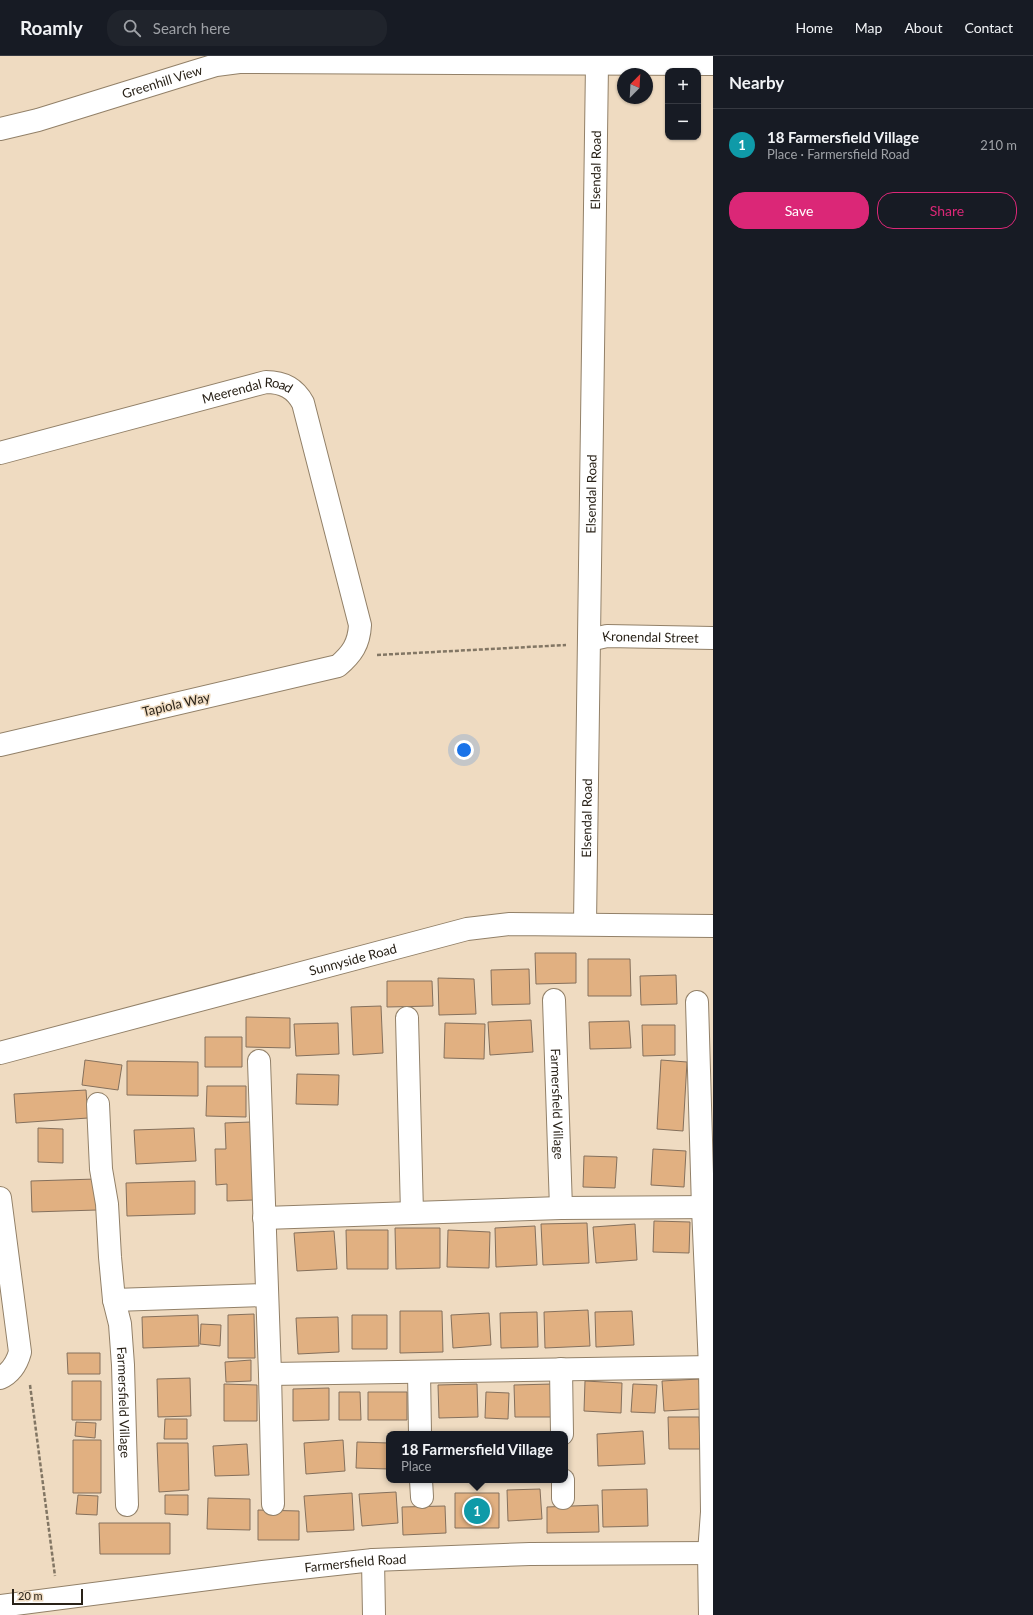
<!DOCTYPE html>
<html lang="en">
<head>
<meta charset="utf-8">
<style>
  body { margin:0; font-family:Lato,sans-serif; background:#20242c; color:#f1f3f6 }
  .controls { position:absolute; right:12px; top:12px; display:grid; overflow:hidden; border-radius:8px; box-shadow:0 1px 3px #0004 }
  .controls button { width:36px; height:36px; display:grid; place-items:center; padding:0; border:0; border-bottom:1px solid #363941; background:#171b24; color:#f1f3f6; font:20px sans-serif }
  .compass { position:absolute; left:617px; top:12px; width:36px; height:36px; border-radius:50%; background:#171b24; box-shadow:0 1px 3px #0004; rotate:24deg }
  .scale { position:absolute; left:12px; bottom:10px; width:71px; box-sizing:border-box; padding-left:4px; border:2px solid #292218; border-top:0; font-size:11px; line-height:14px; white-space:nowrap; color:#292218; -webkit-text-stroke:3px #efdbc1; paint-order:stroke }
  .you { position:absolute; left:464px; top:694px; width:14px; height:14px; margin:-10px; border:3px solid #fff; border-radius:50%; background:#1a73e8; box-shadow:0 0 0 6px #1a73e833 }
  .badge { display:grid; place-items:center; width:26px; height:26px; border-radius:50%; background:#db2777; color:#fff; font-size:13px; font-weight:700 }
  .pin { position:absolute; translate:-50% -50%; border:2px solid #fff; box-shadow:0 1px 4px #0006 }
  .popup { position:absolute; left:386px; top:1375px; width:182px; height:52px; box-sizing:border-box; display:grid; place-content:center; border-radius:8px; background:#171b24; filter:drop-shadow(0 1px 3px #0005); font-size:13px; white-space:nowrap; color:#9ea1a6 }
  .popup b { font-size:15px; color:#f1f3f6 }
  .popup::after { content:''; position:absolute; left:50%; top:100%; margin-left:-8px; border:8px solid transparent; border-top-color:#171b24 }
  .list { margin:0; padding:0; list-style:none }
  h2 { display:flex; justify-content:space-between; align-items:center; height:52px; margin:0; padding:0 16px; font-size:17px }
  h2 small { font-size:13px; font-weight:400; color:#9ea1a6 }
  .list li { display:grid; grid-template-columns:26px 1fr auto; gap:12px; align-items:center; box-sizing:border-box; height:72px; padding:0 16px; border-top:1px solid #363941 }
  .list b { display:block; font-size:15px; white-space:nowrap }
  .list p { margin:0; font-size:13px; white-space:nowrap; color:#9ea1a6 }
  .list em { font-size:13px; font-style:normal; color:#9ea1a6 }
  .actions { display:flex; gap:8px; padding:12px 16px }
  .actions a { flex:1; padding:9px 0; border:1px solid #db2777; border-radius:16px; text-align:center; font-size:14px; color:#db2777 }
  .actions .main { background:#db2777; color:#fff }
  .icon { flex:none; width:22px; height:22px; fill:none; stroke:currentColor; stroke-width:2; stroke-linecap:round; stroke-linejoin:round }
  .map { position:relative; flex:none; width:713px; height:1559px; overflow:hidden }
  header { display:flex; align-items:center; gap:24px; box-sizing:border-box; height:56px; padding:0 20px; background:#171b24; border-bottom:1px solid #363941 }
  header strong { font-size:19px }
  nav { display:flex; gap:22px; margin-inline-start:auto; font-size:14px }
  .search { width:280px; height:36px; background:#20242c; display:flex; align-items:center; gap:10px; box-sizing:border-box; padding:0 14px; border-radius:16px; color:#9ea1a6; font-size:15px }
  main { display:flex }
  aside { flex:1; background:#171b24 }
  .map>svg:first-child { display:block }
</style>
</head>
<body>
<header>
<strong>Roamly</strong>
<div class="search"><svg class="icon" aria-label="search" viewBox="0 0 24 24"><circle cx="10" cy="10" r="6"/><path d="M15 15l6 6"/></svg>Search here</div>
<nav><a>Home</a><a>Map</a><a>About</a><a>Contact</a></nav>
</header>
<main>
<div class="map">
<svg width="713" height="1559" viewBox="0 0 713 1559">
  <rect width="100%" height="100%" fill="#efdbc1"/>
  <path fill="#e1b081" stroke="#85705c" d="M535,897H576V927L536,928Z
    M588,903H630L631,940H588Z
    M529,913L530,948L492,949L491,914Z
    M676,919L677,948L641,949L640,920Z
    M438,922L474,923L476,958L439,959Z
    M387,925H432L433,950L387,951Z
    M381,950L383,997L353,999L351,951Z
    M246,961L290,962V992L246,991Z
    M531,964L533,996L490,999L488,966Z
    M629,965L631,992L590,993L589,966Z
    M338,967L339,998L296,1000L294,968Z
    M445,967L485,968L484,1003L444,1002Z
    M642,969H675V999L643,1000Z
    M205,981H242V1011H205Z
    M85,1004L122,1009L118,1034L82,1029Z
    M661,1004L687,1006L683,1075L657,1073Z
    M127,1005L198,1006V1040L127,1039Z
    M297,1018L339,1019L338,1049L296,1048Z
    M207,1030H246V1061L206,1060Z
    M86,1034L88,1062L16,1067L14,1038Z
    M251,1066L253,1144L227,1145V1128L216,1129L215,1093H226L225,1067Z
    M38,1072L63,1073V1107L38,1106Z
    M194,1072L196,1105L136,1108L134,1074Z
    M653,1093L686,1095L684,1131L651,1129Z
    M584,1100L617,1101L615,1132L583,1131Z
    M96,1123L97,1154L32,1156L31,1125Z
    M195,1125V1158L127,1160L126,1127Z
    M654,1165L690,1166L689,1197L653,1196Z
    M587,1167L589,1207L543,1209L541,1168Z
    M635,1168L637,1204L596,1207L593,1171Z
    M535,1170L537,1209L496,1211L495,1172Z
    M395,1172H440V1212L396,1213Z
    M346,1174H388V1213H347Z
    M448,1174L490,1176L489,1212L447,1211Z
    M334,1175L337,1213L297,1215L294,1177Z
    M588,1254L590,1290L545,1292L544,1256Z
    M400,1255H442L443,1296L400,1297Z
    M632,1255L634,1289L596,1291L595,1256Z
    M537,1256L538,1291L501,1292L500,1257Z
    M489,1257L491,1289L453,1292L451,1259Z
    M254,1258L255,1302H228V1259Z
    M198,1259L199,1290L143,1292L142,1261Z
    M352,1259H387V1293H352Z
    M338,1261L339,1296L298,1298L296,1262Z
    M201,1268L221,1269L220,1290L200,1288Z
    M67,1297H100V1318H68Z
    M251,1304V1325L226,1326L225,1306Z
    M190,1322L191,1360L158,1361L157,1323Z
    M699,1323L701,1353L664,1355L662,1325Z
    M72,1325H101V1364H72Z
    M585,1325L622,1327L621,1357L584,1355Z
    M224,1328L257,1329V1365H224Z
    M477,1328L478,1361L439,1362L438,1329Z
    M553,1328L554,1361H515L514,1329Z
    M633,1328L657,1329L655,1357L631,1356Z
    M329,1332V1364L293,1365V1333Z
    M339,1336H360L361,1364H339Z
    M368,1336H407V1364H368Z
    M486,1336L509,1337L508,1363L485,1362Z
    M668,1361H699L700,1393H669Z
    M165,1363H187V1383H164Z
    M76,1366L96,1367L95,1382L75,1380Z
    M643,1375L645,1408L598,1410L597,1378Z
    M73,1384H101V1437H73Z
    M343,1384L345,1415L306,1418L304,1387Z
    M357,1386L389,1387V1413L356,1412Z
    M157,1387H188L189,1434L159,1436Z
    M247,1388L249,1419L215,1420L213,1390Z
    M540,1433L542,1463L508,1465L507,1434Z
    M647,1433L648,1470L603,1471L602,1434Z
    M396,1436L398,1467L362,1470L359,1438Z
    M352,1437L354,1474L307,1476L304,1440Z
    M455,1437H499V1472H455Z
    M78,1439L98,1440L97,1459L76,1458Z
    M165,1439H188V1459L165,1458Z
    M208,1442L250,1443V1474L207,1473Z
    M598,1449L599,1476L547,1477V1451Z
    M445,1450L446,1477L403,1479L402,1451Z
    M258,1454L299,1455V1484H258Z
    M99,1467H170V1498H100Z"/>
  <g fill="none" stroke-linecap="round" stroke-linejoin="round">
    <g stroke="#928068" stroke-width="24">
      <g id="minor">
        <path id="s1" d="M0,73L38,64L193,16L216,9L239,6L713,8"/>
        <path id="s2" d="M0,397L266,326C283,326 295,332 303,347L360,569C359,588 352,598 338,610L0,689"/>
        <path id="s3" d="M589,584L607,580L713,582"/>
        <path id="s4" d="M585,868L597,8"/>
        <path id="s5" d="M554,944L561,1152"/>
        <path d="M697,946L703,1152L710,1311L712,1456L709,1497L710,1559"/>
        <path d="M407,962L412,1157"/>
        <path id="s6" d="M0,997L467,873L510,868L713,870"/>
        <path d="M259,1005L270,1318L273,1448"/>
        <path id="s7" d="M98,1048L101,1113L107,1148L110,1201L114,1244L120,1268L123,1309L127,1449"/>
        <path d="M0,1142L20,1296C17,1307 11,1317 0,1322"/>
        <path d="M264,1162L561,1152L713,1151"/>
        <path d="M114,1244L267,1239"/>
        <path d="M561,1313L562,1378"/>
        <path d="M419,1316L420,1378"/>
        <path d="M270,1318L713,1311"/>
        <path d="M421,1424L422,1441"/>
        <path d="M563,1424V1442"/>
        <path d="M373,1504L374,1559"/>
        <path id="s8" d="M0,1550L263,1516L373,1504L530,1498L713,1497"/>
      </g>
    </g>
    <path stroke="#827664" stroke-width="2.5" stroke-dasharray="4 2" stroke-linecap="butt" d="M377,599L566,589
      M30,1329L55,1520"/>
    <use href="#minor" stroke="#fff" stroke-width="22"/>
  </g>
  <g text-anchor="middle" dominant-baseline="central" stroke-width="3" stroke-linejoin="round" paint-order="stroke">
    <g font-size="13" fill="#292218" stroke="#efdbc1">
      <text stroke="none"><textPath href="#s1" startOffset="169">Greenhill View</textPath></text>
      <text stroke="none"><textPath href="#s4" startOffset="754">Elsendal Road</textPath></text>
      <text stroke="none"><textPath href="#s2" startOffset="256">Meerendal Road</textPath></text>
      <text stroke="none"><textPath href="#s4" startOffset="430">Elsendal Road</textPath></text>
      <text stroke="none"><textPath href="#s3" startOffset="62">Kronendal Street</textPath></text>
      <text transform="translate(176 648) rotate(-13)">Tapiola Way</text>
      <text stroke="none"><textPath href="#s4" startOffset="106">Elsendal Road</textPath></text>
      <text stroke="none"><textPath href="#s6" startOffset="365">Sunnyside Road</textPath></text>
      <text stroke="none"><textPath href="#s5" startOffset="104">Farmersfield Village</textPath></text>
      <text stroke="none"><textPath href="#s7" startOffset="300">Farmersfield Village</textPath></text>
      <text stroke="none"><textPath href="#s8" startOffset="358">Farmersfield Road</textPath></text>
    </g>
  </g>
</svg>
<div class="controls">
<button>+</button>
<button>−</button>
</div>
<svg class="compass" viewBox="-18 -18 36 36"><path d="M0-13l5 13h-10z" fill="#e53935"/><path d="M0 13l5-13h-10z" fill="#9ea1a6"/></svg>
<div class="scale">20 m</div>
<div class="you"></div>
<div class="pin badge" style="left:477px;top:1455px;background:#0f9aa8">1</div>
<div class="popup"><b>18 Farmersfield Village</b>Place</div>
</div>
<aside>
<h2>Nearby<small></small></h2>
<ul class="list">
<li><span class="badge" style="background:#0f9aa8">1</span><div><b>18 Farmersfield Village</b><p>Place · Farmersfield Road</p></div><em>210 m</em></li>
</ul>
<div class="actions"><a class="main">Save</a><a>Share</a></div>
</aside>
</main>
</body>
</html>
